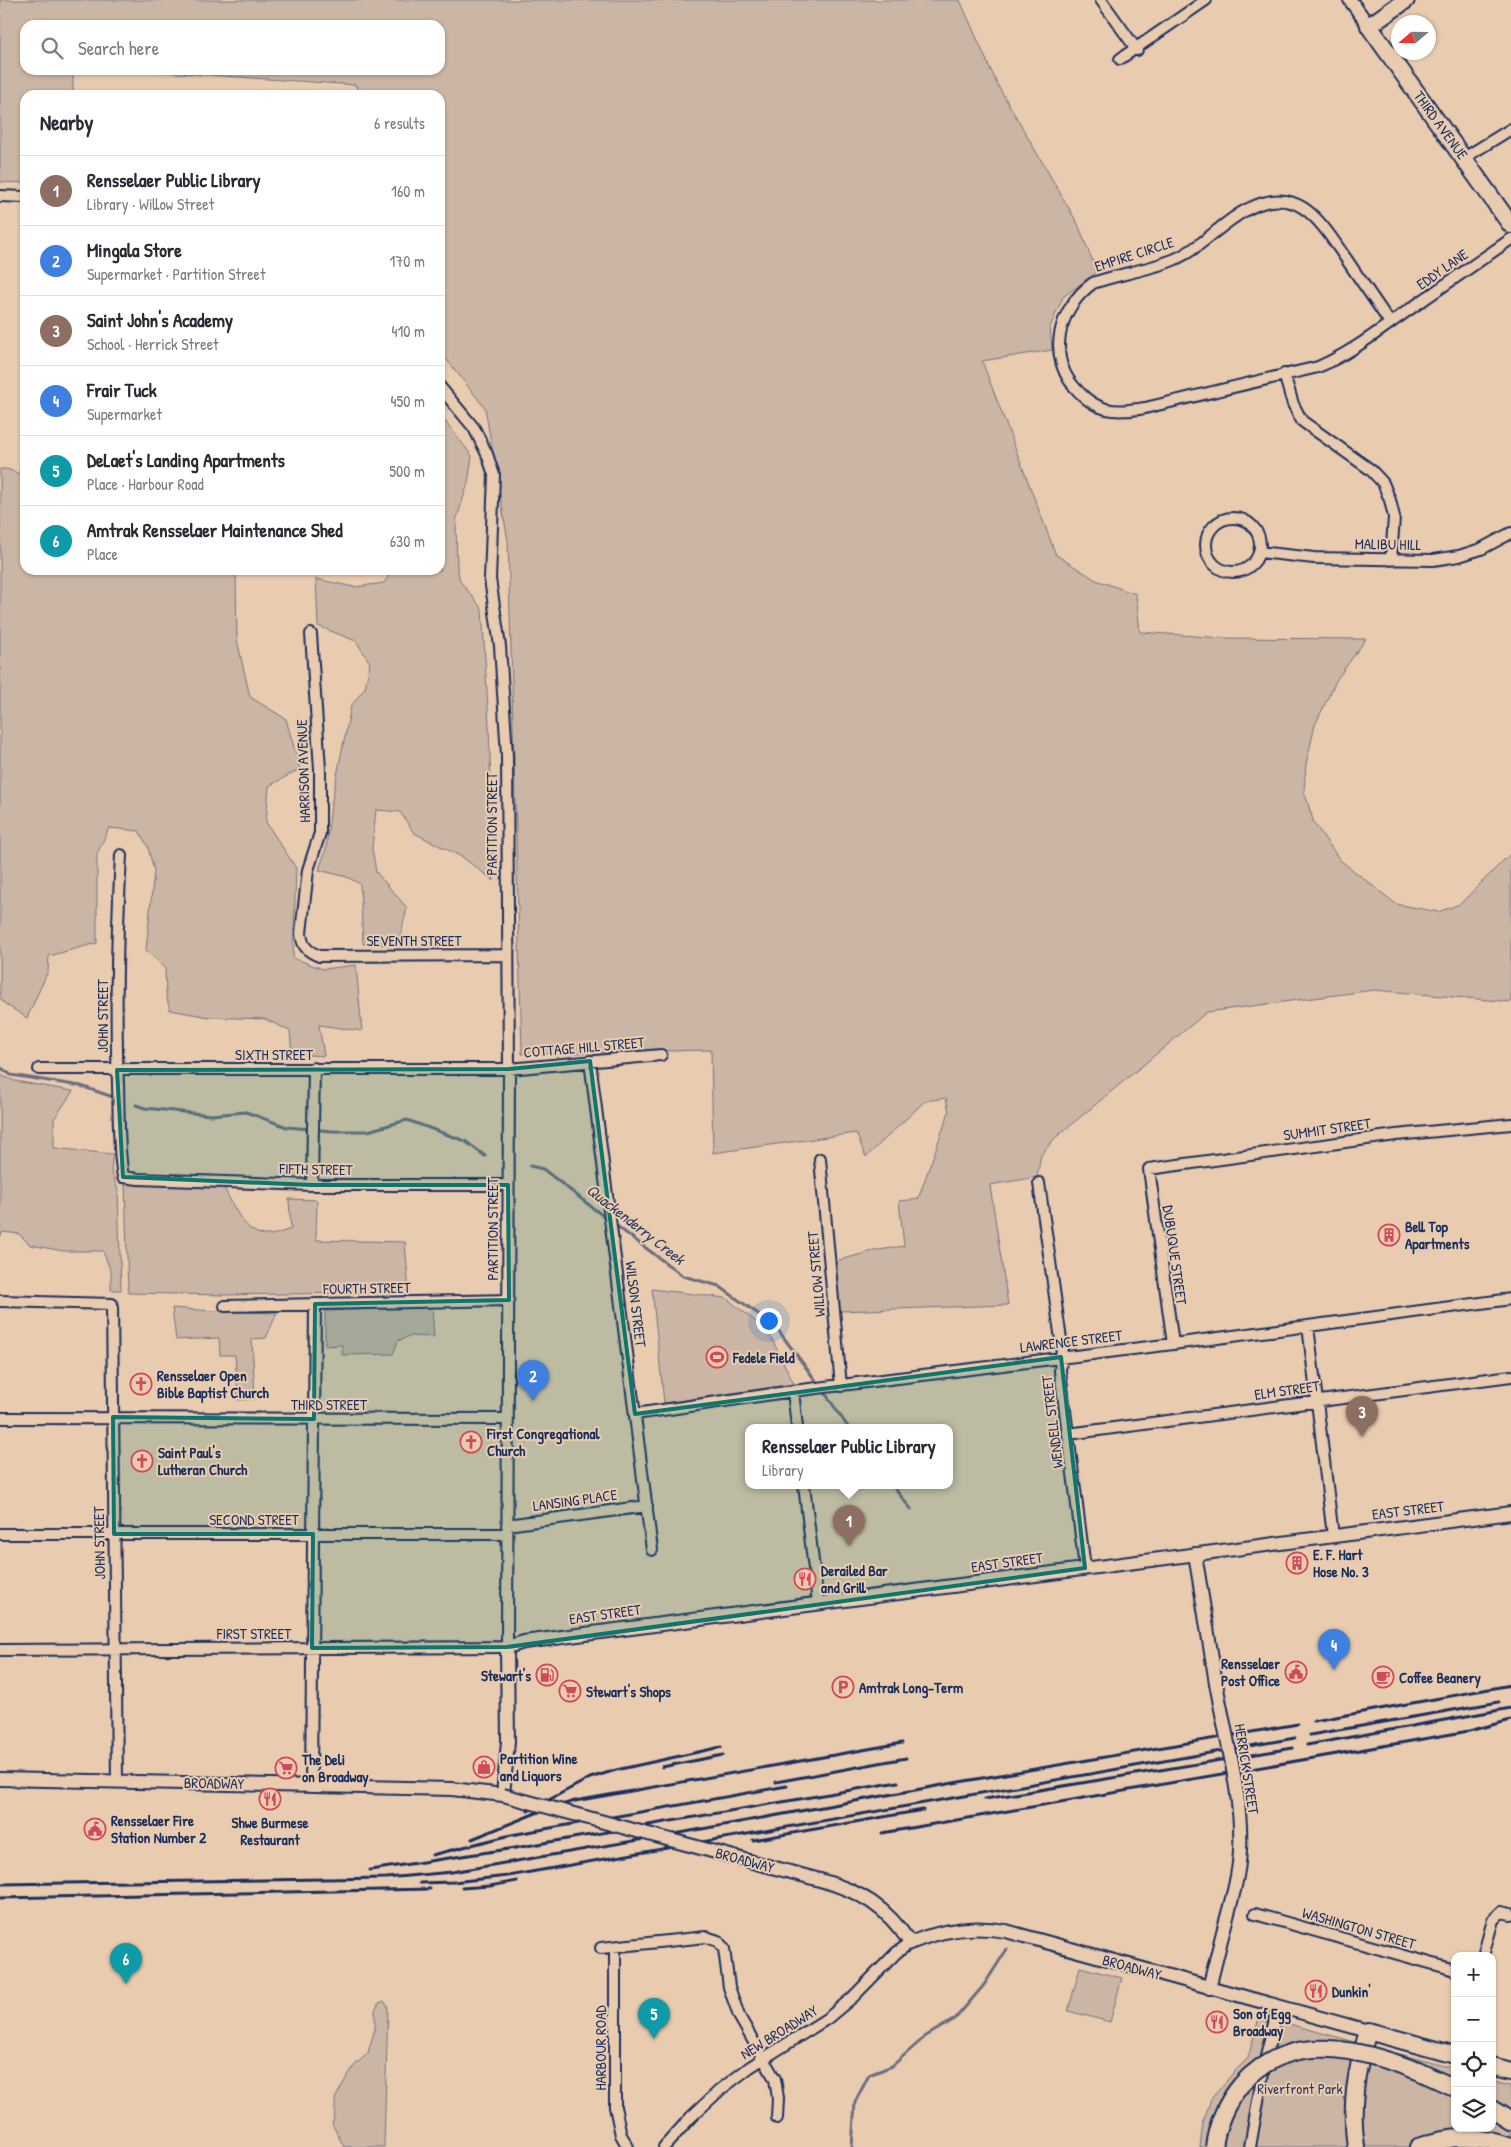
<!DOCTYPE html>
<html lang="en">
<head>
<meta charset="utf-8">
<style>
  body { margin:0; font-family:"Patrick Hand",sans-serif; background:#f2f2f3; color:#2b2b33 }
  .controls { position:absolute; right:15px; bottom:15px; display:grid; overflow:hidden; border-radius:10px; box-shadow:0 1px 4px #0004 }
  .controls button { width:45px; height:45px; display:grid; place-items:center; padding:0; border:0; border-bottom:1px solid #e1e1e2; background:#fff; color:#2b2b33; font:25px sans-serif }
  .compass { position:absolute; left:1391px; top:15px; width:45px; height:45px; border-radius:50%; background:#fff; box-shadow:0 1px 4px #0004; rotate:250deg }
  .you { position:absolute; left:768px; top:1320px; width:18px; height:18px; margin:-12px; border:4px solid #fff; border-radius:50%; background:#1a73e8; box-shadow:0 0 0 8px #1a73e833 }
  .badge { display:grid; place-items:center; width:32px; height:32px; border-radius:50%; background:#d93025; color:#fff; font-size:16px; font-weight:700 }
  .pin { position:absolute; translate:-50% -41px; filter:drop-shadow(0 1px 2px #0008) }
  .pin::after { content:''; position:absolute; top:26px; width:18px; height:15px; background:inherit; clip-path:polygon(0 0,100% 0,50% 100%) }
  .popup { position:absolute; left:745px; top:1424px; width:208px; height:65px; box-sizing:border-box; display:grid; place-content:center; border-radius:10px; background:#fff; filter:drop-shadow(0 1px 4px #0005); font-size:16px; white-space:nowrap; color:#7c7c81 }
  .popup b { font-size:19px; color:#2b2b33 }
  .popup::after { content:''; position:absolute; left:50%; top:100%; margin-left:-10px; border:10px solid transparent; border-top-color:#fff }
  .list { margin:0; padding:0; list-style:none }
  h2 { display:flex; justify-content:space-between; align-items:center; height:65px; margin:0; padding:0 20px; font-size:21px }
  h2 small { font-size:16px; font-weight:400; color:#7c7c81 }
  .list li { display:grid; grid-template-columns:32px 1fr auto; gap:15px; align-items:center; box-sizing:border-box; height:70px; padding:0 20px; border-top:1px solid #e1e1e2 }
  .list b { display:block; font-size:19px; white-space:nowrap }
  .list p { margin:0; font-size:16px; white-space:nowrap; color:#7c7c81 }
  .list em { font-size:16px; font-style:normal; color:#7c7c81 }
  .icon { flex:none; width:28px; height:28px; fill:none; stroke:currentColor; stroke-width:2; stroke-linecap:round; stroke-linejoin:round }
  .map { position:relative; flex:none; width:1511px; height:2147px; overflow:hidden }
  .search { position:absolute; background:#fff; box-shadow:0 1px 4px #0004; left:20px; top:20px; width:425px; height:55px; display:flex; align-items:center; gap:12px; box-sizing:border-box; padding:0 18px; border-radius:15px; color:#7c7c81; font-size:19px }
  .panel { position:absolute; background:#fff; box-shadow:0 1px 4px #0004; left:20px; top:90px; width:425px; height:485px; border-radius:15px }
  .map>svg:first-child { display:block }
</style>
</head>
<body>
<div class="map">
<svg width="1511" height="2147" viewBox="0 0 1511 2147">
  <rect width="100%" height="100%" fill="#e9ccb0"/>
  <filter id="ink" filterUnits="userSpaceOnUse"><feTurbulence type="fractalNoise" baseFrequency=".02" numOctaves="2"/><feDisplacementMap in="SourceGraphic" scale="10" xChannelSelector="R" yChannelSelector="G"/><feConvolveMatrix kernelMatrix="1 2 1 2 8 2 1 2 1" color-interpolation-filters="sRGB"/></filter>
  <g filter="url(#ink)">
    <path fill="#cbb5a4" stroke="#737281" d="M0,0H960L997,84L1078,224L1097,272L1063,297L1050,327L1052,350L982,361L1056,555L1096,580L1136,594L1140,632L1222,638L1366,639L1337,679L1315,725L1306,764L1304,791L1314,823L1340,860L1396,904L1438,912L1460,904L1511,853V1002L1374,990L1207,1012L1054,1139L1041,1155L1037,1177L990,1185L1008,1305L839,1311L836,1261L873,1251L904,1246L899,1201L918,1199L949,1112L946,1098L925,1101L866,1157L856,1133L713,1153L711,1050L522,1054L508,541L485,408L440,351V95H358L356,85L133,70H440V25H25V70H73V95H25V183L0,182Z
      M440,414L472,456L468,483L456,521L457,567L460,581L482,609L489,725L494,881L462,857L414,833L400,812L376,810L372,848L376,872L407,908L398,945L363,944L360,884L347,877L319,870L326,849L331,805L351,706L365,688L370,663L356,641L318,626L316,579L354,587L384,583L392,570H440Z
      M0,469H7L25,476V570H236L237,640L250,697L286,719L300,769L269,786L266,822L296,868L293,958L323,969L356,965L362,1031L319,1025L324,1056L292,1054L290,1031L265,1019L209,1017L170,1010L166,995L165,968L146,950L154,871L148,847L139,831L109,828L97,854V943L49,956L48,971L27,1018L5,1004L0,998Z
      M0,1075L15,1081L73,1091L54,1119V1148L113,1154L111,1170L118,1190L121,1290H111V1272L103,1251H63L30,1245L19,1234L3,1232L0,1237Z
      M125,1183L224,1188C234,1206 245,1236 268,1235C275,1235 284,1231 291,1229L289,1199L317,1200L316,1240L405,1242L409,1292L224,1295L128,1293Z
      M652,1289L726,1298L768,1331L794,1384L664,1403Z
      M432,1307L434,1337L409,1336L398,1341L393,1354L342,1355V1345L325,1346V1311Z
      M172,1308L213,1311L277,1313L266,1338L252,1339L255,1399L238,1400L235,1355H220L219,1338L176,1340Z
      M1080,1967L1122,1978L1110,2022L1068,2011Z
      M384,2001L388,2007L384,2147H344L332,2124L335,2114V2099L344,2082L354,2066L368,2053L375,2028V2010L379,2003Z
      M1260,2014L1267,2018L1455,2069V2128H1492V2080L1511,2085V2147H1200L1203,2123L1211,2099L1233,2073L1248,2058Z"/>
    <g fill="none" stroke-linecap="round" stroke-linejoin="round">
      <path stroke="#6c6d7e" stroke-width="3" d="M0,1067L11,1075L81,1086L113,1097
        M136,1105L145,1108L211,1115L246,1112L287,1127L332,1131H368L407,1120L465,1141L485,1156
        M530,1166L543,1169L607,1219
        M614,1224L683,1276L719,1286L775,1326L819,1385
        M823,1390L848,1427
        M892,1485L911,1509
        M852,2147L855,2102L869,2075L892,2066L926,2036L955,2019L984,1985L1007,1949"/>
      <g stroke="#1b2f5e" stroke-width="14">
        <path id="minor" d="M1101,0L1137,50
          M1120,59L1206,0
          M1464,158L1511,129
          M0,196L25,197
          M1390,323C1376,302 1361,281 1347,260C1321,223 1299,181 1246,210C1220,224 1200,249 1173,260C1148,270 1119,274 1093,283C1057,309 1045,360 1080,393C1087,400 1095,406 1106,409C1119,412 1132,410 1145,408L1318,367C1349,354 1376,333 1403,314C1439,289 1475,264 1511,239
          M1284,374L1293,404L1302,421L1371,470L1383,483L1390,500L1394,517L1391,560
          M1206 545a27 27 0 1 1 54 0a27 27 0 1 1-54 0Z
          M1259,552L1314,558L1433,560L1459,556L1481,549L1511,533
          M311,634L320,769V833L308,870L301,933C302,946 307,951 319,956L508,955
          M121,855C117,932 115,1008 118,1085C119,1116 118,1147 123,1177L138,1179L312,1185H508
          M590,1061L652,1550
          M39,1069H509L661,1055
          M820,1159L841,1386
          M1039,1183L1062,1347L1060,1371L1085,1568
          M312,1185L314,1068
          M0,1301L112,1304L117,1780
          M225,1306L509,1300
          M1308,1326L1333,1536
          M1173,1344L1149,1169L1396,1135L1511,1124
          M793,1391L797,1427
          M635,1414L793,1391L1173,1344L1511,1299
          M0,1418L508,1419
          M1068,1434L1511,1376
          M804,1485L818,1603
          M507,1525L647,1506
          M0,1534H507
          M0,1650L507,1647L509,1069L507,755L500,646L490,579L494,475L487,454L474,428L440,387
          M311,1785L315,1304
          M1255,1914L1455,1970
          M615,1947V2107L621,2135L628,2147
          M601,1948L706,1937L718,1941L724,1949L729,1987L739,2016L775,2079L778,2098L777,2118
          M1483,1956L1493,1920L1501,1912L1511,1914
          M664,2147L691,2117L720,2090L750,2067L828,2018L853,1997L896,1953L910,1943
          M1250,2147L1265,2061L1278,2007"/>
      </g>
      <g stroke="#1b2f5e" stroke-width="16">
        <path id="tertiary" d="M1350,0L1369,26
          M1195,1554L1216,1683
          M0,1779L452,1789L503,1795L508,1742L507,1647L524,1642L1511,1513
          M820,1880C860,1891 887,1907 910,1943C942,1929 973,1925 1006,1931L1368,2031
          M1209,1988L1223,1932"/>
      </g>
      <g stroke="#1b2f5e" stroke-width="20">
        <path id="primary" d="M1406,0L1369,26L1511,225
          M1492,2066L1511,2071
          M1418,2071L1455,2088
          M1492,2109L1511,2121
          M1356,2147C1350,2106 1356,2071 1368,2031L1455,2055
          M1418,2147C1449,2135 1480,2135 1511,2147"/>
      </g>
      <use href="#minor" stroke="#e9ccb0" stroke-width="10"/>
      <use href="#tertiary" stroke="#e9ccb0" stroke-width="12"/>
      <use href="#primary" stroke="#e9ccb0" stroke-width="16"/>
      <path stroke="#1b2f5e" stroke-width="3" d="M1314,1721L1511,1685
        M1310,1735L1499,1702
        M1307,1745L1511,1708
        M662,1767L723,1755
        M776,1782L906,1758
        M985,1799L1293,1748
        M528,1811L590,1778L616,1770L721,1747
        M882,1833L1469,1731L1511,1720
        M472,1839L541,1811L575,1801L902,1743
        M753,1840L923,1810
        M432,1855L511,1835L787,1786
        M370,1870L515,1848L898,1782
        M420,1883L453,1882L508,1876L1295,1738
        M0,1884L386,1878L452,1872L680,1833L959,1782L1298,1724
        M462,1888L490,1886L517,1881
        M0,1898L430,1889"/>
      <g stroke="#1b2f5e" stroke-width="16" stroke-linecap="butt">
        <path id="tertiary-bridge" d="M1216,1683C1225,1734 1243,1799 1240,1850C1239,1878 1230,1905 1223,1932
          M503,1795L820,1880"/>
      </g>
      <g stroke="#1b2f5e" stroke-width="20" stroke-linecap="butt">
        <path id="primary-bridge" d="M1214,2147C1217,2124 1226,2103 1241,2085C1290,2029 1358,2049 1418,2071"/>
      </g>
      <use href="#tertiary-bridge" stroke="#e9ccb0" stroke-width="12"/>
      <use href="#primary-bridge" stroke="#e9ccb0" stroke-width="16"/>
    </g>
  </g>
  <path fill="#0f766e" fill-opacity="0.2" stroke="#0f766e" stroke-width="4" stroke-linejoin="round" d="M590,1061L635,1414L1061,1357L1085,1568L507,1647L312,1648L313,1534H114L113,1417L314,1419L315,1304L509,1300L508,1185H312L123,1177L117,1070L509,1069Z"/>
  <defs>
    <g id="building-ring" transform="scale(1.125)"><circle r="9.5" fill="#e9ccb0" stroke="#d1495b" stroke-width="1.5"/><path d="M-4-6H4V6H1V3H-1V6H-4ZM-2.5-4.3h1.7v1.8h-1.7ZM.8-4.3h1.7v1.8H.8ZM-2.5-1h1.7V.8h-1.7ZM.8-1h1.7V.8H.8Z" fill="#d1495b"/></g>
    <g id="stadium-ring" transform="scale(1.125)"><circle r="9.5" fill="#e9ccb0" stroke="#d1495b" stroke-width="1.5"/><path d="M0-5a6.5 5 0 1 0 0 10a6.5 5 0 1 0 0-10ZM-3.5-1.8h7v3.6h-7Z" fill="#d1495b"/></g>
    <g id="church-ring" transform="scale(1.125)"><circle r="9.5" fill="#e9ccb0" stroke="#d1495b" stroke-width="1.5"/><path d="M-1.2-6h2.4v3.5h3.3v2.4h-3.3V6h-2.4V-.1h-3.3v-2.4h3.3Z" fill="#d1495b"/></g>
    <g id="restaurant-ring" transform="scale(1.125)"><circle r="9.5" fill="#e9ccb0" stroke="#d1495b" stroke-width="1.5"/><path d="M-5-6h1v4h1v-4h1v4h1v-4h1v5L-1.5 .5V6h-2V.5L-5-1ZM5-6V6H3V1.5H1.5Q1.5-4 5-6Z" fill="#d1495b"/></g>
    <g id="civic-ring" transform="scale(1.125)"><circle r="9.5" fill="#e9ccb0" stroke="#d1495b" stroke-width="1.5"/><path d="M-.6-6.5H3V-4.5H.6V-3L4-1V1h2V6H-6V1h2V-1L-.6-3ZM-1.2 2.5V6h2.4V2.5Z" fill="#d1495b"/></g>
    <g id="fuel-ring" transform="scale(1.125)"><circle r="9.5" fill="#e9ccb0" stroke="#d1495b" stroke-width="1.5"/><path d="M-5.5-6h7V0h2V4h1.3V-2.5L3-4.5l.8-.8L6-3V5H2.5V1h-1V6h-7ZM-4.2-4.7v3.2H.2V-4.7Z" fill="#d1495b"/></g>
    <g id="cafe-ring" transform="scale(1.125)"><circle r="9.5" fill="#e9ccb0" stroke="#d1495b" stroke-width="1.5"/><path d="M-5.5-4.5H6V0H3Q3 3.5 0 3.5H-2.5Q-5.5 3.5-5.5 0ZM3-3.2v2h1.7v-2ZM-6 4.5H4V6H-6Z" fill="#d1495b"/></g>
    <g id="parking-ring" transform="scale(1.125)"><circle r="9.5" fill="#e9ccb0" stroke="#d1495b" stroke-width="1.5"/><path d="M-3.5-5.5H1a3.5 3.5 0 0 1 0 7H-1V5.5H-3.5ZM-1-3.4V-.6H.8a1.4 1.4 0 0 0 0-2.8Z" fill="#d1495b"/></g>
    <g id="supermarket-ring" transform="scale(1.125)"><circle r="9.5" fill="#e9ccb0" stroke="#d1495b" stroke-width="1.5"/><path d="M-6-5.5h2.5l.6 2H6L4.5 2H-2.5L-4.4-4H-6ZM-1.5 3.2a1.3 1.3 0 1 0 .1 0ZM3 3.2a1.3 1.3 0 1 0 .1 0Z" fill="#d1495b"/></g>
    <g id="shop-ring" transform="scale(1.125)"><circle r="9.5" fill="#e9ccb0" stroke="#d1495b" stroke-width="1.5"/><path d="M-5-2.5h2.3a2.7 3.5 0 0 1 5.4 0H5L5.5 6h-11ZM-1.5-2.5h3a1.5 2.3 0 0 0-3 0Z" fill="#d1495b"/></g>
  </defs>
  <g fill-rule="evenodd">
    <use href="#building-ring" x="1389" y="1235"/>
    <use href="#stadium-ring" x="717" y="1357"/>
    <use href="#church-ring" x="141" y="1384"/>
    <use href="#church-ring" x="471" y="1442"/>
    <use href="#church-ring" x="142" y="1461"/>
    <use href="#building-ring" x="1297" y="1563"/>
    <use href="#restaurant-ring" x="805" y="1579"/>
    <use href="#civic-ring" x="1296" y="1672"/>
    <use href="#fuel-ring" x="547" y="1675"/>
    <use href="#cafe-ring" x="1383" y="1677"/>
    <use href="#parking-ring" x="843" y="1687"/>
    <use href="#supermarket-ring" x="570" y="1691"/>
    <use href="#shop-ring" x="484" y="1767"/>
    <use href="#supermarket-ring" x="286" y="1768"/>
    <use href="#restaurant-ring" x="270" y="1799"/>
    <use href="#civic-ring" x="95" y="1829"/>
    <use href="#restaurant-ring" x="1316" y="1991"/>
    <use href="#restaurant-ring" x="1217" y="2022"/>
  </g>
  <g text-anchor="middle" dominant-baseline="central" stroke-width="4" stroke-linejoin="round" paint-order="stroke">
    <g font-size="15" fill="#1b2f5e" stroke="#e9ccb0">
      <text transform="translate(1441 125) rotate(54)">THIRD AVENUE</text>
      <text transform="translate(1134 254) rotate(-18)">EMPIRE CIRCLE</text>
      <text transform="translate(1442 269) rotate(-35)">EDDY LANE</text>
      <text transform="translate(1388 544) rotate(1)">MALIBU HILL</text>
      <text transform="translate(303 771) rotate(-92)">HARRISON AVENUE</text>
      <text transform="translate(491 824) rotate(-90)">PARTITION STREET</text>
      <text x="414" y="940">SEVENTH STREET</text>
      <text transform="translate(102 1016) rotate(-90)">JOHN STREET</text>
      <text transform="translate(584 1047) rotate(-5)">COTTAGE HILL STREET</text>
      <text x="274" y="1054">SIXTH STREET</text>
      <text transform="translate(1327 1129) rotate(-8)">SUMMIT STREET</text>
      <text transform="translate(316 1169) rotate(1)">FIFTH STREET</text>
      <text transform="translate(492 1229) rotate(-90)">PARTITION STREET</text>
      <text transform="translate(1175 1255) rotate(82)">DUBUQUE STREET</text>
      <text transform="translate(816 1274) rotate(-95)">WILLOW STREET</text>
      <text transform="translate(367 1288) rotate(-1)">FOURTH STREET</text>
      <text transform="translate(636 1304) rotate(83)">WILSON STREET</text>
      <text transform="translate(1071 1341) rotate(-7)">LAWRENCE STREET</text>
      <text transform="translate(1287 1390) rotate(-8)">ELM STREET</text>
      <text x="329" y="1404">THIRD STREET</text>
      <text transform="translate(1052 1422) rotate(-97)">WENDELL STREET</text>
      <text transform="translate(575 1500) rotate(-8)">LANSING PLACE</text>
      <text transform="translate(1408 1510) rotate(-7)">EAST STREET</text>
      <text x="254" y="1519">SECOND STREET</text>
      <text transform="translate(99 1543) rotate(-91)">JOHN STREET</text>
      <text transform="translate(1007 1562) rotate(-8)">EAST STREET</text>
      <text transform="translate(605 1614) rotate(-8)">EAST STREET</text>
      <text x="254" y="1633">FIRST STREET</text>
      <text transform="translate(1247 1769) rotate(81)">HERRICK STREET</text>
      <text transform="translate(214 1783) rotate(1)">BROADWAY</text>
      <text transform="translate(745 1860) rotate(15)">BROADWAY</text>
      <text transform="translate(1359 1928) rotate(16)">WASHINGTON STREET</text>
      <text transform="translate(1132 1967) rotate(15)">BROADWAY</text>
      <text transform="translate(779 2032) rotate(-32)">NEW BROADWAY</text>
      <text transform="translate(600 2048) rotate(-90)">HARBOUR ROAD</text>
    </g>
    <g font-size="15" font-weight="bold" fill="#1b2f5e" stroke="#e9ccb0" text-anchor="start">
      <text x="1405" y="1226">Bell Top<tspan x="1405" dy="17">Apartments</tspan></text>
      <text x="733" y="1357">Fedele Field</text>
      <text x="157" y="1375">Rensselaer Open<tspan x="157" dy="17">Bible Baptist Church</tspan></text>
      <text x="487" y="1433">First Congregational<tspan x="487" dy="17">Church</tspan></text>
      <text x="158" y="1452">Saint Paul's<tspan x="158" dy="17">Lutheran Church</tspan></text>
      <text x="1313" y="1554">E. F. Hart<tspan x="1313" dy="17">Hose No. 3</tspan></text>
      <text x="821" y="1570">Derailed Bar<tspan x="821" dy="17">and Grill</tspan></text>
      <text x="1280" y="1663" text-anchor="end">Rensselaer<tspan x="1280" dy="17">Post Office</tspan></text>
      <text x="531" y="1675" text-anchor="end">Stewart's</text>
      <text x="1399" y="1677">Coffee Beanery</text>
      <text x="859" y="1687">Amtrak Long-Term</text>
      <text x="586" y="1691">Stewart's Shops</text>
      <text x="500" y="1758">Partition Wine<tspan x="500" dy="17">and Liquors</tspan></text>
      <text x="302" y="1759">The Deli<tspan x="302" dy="17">on Broadway</tspan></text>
      <text x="111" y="1820">Rensselaer Fire<tspan x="111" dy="17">Station Number 2</tspan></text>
      <text x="270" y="1822" text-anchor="middle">Shwe Burmese<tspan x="270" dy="17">Restaurant</tspan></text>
      <text x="1332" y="1991">Dunkin'</text>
      <text x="1233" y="2013">Son of Egg<tspan x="1233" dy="17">Broadway</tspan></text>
    </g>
    <g font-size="15" fill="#2d3c65" stroke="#e9ccb0">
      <text x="1300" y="2088">Riverfront Park</text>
    </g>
    <g font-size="16" font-style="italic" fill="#2f3e66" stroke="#e9ccb0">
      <text transform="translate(636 1224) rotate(38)">Quackenderry Creek</text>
    </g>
  </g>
</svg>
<div class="controls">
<button>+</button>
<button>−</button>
<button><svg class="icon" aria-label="locate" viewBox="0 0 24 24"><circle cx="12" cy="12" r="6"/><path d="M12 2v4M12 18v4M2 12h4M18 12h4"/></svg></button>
<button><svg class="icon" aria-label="layers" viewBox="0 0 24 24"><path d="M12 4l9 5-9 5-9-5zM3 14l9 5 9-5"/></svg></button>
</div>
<svg class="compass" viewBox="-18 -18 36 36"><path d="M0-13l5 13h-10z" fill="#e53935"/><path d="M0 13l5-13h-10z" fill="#7c7c81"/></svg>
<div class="you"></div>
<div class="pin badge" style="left:849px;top:1546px;background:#8d6e63">1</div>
<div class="popup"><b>Rensselaer Public Library</b>Library</div>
<div class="pin badge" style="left:533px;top:1401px;background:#3f7fe0">2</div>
<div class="pin badge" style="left:1362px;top:1437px;background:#8d6e63">3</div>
<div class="pin badge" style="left:1334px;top:1670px;background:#3f7fe0">4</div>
<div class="pin badge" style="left:654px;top:2039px;background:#0f9aa8">5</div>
<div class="pin badge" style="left:126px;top:1984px;background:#0f9aa8">6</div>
<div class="search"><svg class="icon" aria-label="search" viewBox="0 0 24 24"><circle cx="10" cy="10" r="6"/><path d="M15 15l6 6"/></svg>Search here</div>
<section class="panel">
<h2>Nearby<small>6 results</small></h2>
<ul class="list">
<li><span class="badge" style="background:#8d6e63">1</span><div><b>Rensselaer Public Library</b><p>Library · Willow Street</p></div><em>160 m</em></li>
<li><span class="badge" style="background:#3f7fe0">2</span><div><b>Mingala Store</b><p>Supermarket · Partition Street</p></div><em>170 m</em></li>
<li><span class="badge" style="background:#8d6e63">3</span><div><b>Saint John's Academy</b><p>School · Herrick Street</p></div><em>410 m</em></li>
<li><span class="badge" style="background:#3f7fe0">4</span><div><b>Frair Tuck</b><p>Supermarket</p></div><em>450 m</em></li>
<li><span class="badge" style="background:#0f9aa8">5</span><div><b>DeLaet's Landing Apartments</b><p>Place · Harbour Road</p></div><em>500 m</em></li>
<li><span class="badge" style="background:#0f9aa8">6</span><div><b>Amtrak Rensselaer Maintenance Shed</b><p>Place</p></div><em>630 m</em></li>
</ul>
</section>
</div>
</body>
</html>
